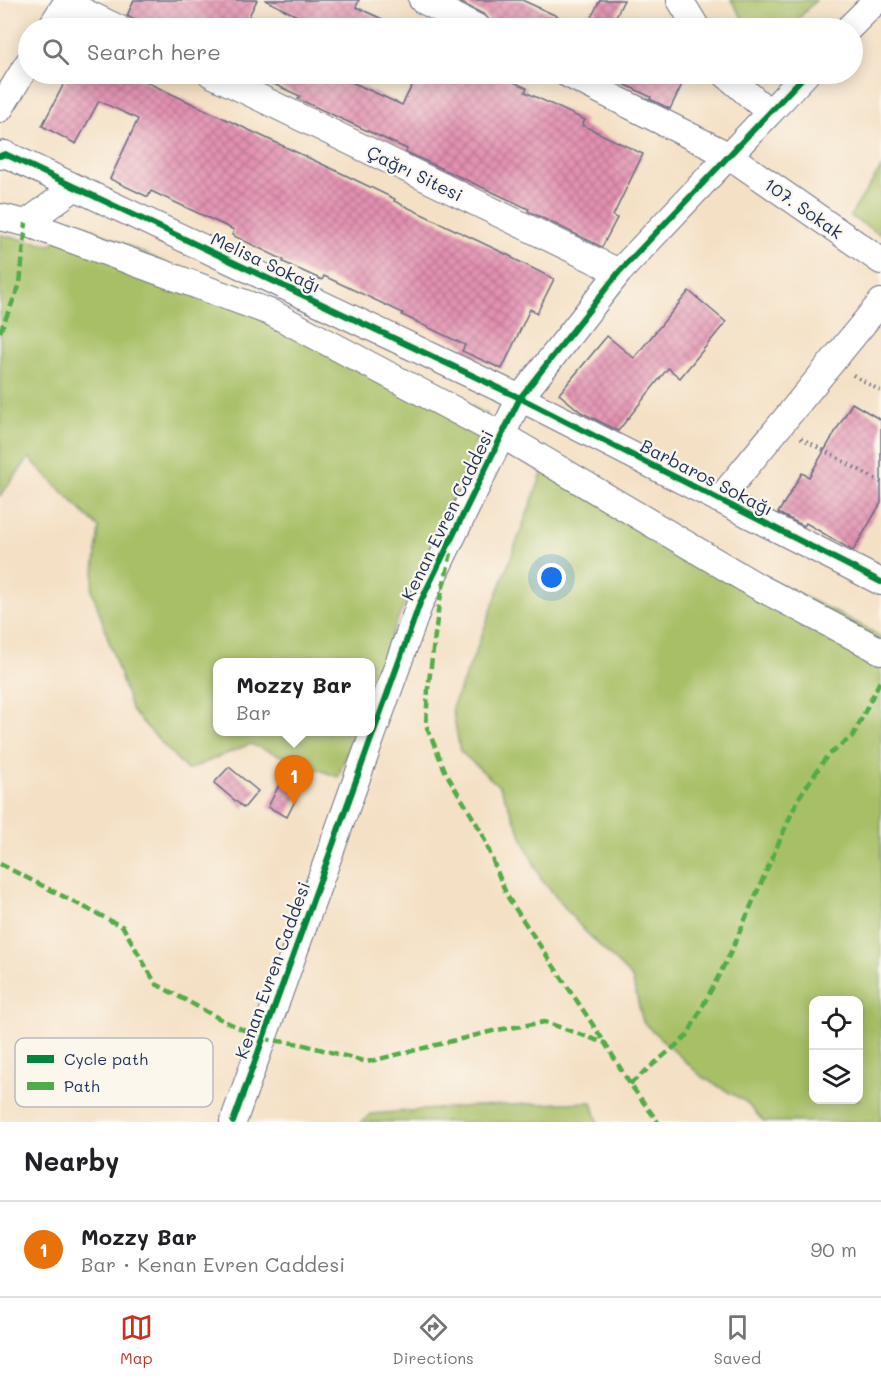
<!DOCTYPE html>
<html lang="en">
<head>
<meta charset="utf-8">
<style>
  body { margin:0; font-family:Mali,sans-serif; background:#f2f2f2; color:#202124 }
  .controls { position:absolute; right:18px; bottom:18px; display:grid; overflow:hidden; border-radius:12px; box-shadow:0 3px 15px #0003 }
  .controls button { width:54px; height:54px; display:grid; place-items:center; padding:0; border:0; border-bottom:2px solid #e0e0e0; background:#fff; color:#202124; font:30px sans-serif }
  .you { position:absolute; left:552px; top:578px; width:21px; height:21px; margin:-15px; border:4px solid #fff; border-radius:50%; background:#1a73e8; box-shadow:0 0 0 9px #1a73e833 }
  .badge { display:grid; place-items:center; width:39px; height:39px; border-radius:50%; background:#c8321e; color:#fff; font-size:20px; font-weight:700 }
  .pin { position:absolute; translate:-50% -50px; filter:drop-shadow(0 2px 3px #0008) }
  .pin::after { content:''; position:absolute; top:32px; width:21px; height:18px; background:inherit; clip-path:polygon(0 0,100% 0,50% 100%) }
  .popup { position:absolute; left:213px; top:658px; width:162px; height:78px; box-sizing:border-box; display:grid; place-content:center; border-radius:12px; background:#fff; filter:drop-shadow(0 2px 4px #0005); font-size:20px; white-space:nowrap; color:#757577 }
  .popup b { font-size:22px; color:#202124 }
  .popup::after { content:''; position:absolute; left:50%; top:100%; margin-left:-12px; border:12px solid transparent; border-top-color:#fff }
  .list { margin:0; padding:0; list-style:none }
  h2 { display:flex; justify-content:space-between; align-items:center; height:78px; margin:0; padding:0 24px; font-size:26px }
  h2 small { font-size:20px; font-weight:400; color:#757577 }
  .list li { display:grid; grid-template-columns:39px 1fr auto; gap:18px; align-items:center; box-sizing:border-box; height:96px; padding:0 24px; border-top:2px solid #e0e0e0 }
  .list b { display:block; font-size:22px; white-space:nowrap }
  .list p { margin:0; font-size:20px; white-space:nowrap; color:#757577 }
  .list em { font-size:20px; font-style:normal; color:#757577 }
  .icon { flex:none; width:33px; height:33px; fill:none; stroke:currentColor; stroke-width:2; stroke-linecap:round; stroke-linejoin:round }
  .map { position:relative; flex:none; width:881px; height:1122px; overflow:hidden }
  .search { position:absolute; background:#fff; box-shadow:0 3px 15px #0003; left:18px; right:18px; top:18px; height:66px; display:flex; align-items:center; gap:15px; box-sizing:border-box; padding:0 21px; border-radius:33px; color:#757577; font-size:22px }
  .sheet { height:174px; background:#fff }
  nav { display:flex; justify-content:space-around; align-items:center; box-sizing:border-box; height:84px; border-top:2px solid #e0e0e0; background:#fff; font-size:16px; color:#757577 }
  nav a { display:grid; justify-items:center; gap:3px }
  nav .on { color:#c8321e }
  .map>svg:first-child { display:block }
</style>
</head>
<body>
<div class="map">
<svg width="881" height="1122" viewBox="0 0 881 1122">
  <defs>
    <pattern id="building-cross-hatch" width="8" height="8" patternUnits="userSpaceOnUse" patternTransform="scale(1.5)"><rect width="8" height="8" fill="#e390b0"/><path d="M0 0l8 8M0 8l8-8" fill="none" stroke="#b77692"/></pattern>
  </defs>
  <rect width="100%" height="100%" fill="#fbf7ec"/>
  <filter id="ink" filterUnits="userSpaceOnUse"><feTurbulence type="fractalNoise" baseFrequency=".0167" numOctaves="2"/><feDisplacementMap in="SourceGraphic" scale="12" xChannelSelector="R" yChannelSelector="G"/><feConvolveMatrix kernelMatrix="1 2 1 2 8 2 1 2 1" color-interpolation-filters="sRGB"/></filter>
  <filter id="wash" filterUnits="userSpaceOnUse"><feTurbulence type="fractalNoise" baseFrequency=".008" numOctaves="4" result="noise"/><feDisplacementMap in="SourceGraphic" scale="24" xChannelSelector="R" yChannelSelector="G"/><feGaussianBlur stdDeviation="1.35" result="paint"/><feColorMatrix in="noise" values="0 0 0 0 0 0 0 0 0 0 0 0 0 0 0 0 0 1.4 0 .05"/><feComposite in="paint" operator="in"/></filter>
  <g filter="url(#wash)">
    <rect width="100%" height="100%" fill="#f4e0c5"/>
    <path fill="#a7c066" stroke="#617862" stroke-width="1.5" fill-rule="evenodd" d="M731,0H816L790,28H749Z
      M881,168V235L850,216Z
      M73,220L487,414L448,509L393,630L371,691L370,662H218V732H355L338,777L250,744L187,770L132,711L92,590L99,528L29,458L0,496V235L51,245Z
      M548,458L684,538L857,623L881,637V1122H764L746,1102L702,1077L643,1022L632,978L581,927L541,879L500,787L460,751L452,707L474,656ZM814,1000H858V1100H814Z
      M592,1102L598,1122H361L371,1114L474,1106Z"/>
    <g id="blocks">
      <path fill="url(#building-cross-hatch)" d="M134,0H257L243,28H151L127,16Z
        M265,0H359L356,7L402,28H321Z
        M456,0H522L583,28H501L492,24L485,15Z
        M600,0H624L610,28H586Z
        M69,74H129L341,173L395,199L394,201L512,257V258L554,279L537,313L530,309L502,369L462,351L465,345L402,315L403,313L324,276L322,280L283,262L284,260L232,235L234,230L151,191L148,197L110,179L138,119L99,101L76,144L42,126Z
        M252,74H334L402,105L418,74H495L527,88L525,92L585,120L582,125L643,154L613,216L617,218L602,247L528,211L529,209L406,152L407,149L298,99L300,96Z
        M603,74H687L670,109L650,99L651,97Z
        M689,291L726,322L680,378L668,368L618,431L581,412L559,394L607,336L634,358Z
        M852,403L881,420V503L853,551L806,523L804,526L778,513L802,473L809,477Z
        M229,767L258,791L244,808L214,783Z
        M285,773L304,783L287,817L268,807Z"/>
    </g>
  </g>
  <g filter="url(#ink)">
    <use href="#blocks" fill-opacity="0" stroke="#676d82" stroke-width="1.5"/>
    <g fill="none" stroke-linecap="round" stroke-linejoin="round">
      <g stroke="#676d82" stroke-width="28">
        <path id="minor" d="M422,0L478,28
          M680,0L697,28
          M66,3L118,28
          M50,28L68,0
          M849,28L877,0
          M211,74L619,272
          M567,74L728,155L881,261
          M725,74L769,112
          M0,109L28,63
          M0,156L5,154L520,398L881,582
          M0,217L26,223L74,188
          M26,223L272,313L502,435L757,586L881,651
          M719,500L881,302
          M233,1122L420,603L520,398L619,272L806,74"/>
      </g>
      <path stroke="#676d82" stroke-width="4" stroke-dasharray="1.5 4.5" stroke-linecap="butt" d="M853,375L881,391
        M801,438L881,482"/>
      <use href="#minor" stroke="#fff" stroke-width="26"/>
      <path stroke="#52ab49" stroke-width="4.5" stroke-dasharray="9 4.5" stroke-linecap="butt" d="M0,332L20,284L26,223
        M451,553L439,604L428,689L426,725L446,773L481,831L507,896L605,1043
        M0,864L123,927L156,984L222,1020L263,1039L301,1044L367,1062L497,1030L545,1022L605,1043L630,1084L658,1122
        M630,1084L687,1036L729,956L798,799L827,756L853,736L881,679"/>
      <g stroke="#fbf7ec" stroke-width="10">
        <path id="cycleway" d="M0,156L5,154L520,398L881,582
          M233,1122L420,603L520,398L619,272L806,74"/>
      </g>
      <use href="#cycleway" stroke="#00873e" stroke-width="6"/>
    </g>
  </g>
  <g text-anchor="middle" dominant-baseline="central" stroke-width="4.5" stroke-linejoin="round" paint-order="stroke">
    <g font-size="18" fill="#1b2f5e" stroke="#fbf7ec">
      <text transform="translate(415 173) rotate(26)">Çağrı Sitesi</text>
      <text transform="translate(804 208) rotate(35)">107. Sokak</text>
      <text transform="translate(266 262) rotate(25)">Melisa Sokağı</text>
      <text transform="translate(707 477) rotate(27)">Barbaros Sokağı</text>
      <text transform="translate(447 515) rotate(-64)">Kenan Evren Caddesi</text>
      <text transform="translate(272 970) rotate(-70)">Kenan Evren Caddesi</text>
    </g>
  </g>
  <rect x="15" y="1038" width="198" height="69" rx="9" fill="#fbf7ec" stroke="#b8bbc1" stroke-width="1.5"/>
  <rect x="27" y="1055" width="27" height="8" fill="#00873e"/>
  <rect x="27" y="1082" width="27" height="8" fill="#52ab49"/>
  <g font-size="16" fill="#1b2f5e">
    <text x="64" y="1065">Cycle path</text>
    <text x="64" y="1092">Path</text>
  </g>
</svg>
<div class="controls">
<button><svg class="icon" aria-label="locate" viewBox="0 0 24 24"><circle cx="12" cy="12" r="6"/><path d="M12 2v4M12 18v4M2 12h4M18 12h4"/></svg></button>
<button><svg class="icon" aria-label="layers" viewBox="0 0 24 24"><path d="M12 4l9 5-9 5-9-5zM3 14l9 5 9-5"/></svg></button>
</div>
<div class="you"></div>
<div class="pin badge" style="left:294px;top:805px;background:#e8710a">1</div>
<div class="popup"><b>Mozzy Bar</b>Bar</div>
<div class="search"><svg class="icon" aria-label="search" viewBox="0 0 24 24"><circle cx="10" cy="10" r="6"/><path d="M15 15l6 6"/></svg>Search here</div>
</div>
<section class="sheet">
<h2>Nearby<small></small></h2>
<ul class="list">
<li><span class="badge" style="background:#e8710a">1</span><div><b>Mozzy Bar</b><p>Bar · Kenan Evren Caddesi</p></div><em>90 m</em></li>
</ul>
</section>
<nav>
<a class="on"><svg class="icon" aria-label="map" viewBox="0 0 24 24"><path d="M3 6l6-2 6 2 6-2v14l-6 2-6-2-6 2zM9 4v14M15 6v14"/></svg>Map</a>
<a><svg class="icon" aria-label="directions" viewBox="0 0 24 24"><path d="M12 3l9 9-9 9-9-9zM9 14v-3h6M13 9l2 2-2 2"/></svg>Directions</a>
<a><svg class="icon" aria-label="saved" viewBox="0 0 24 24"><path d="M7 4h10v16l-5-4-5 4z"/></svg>Saved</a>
</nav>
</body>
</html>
